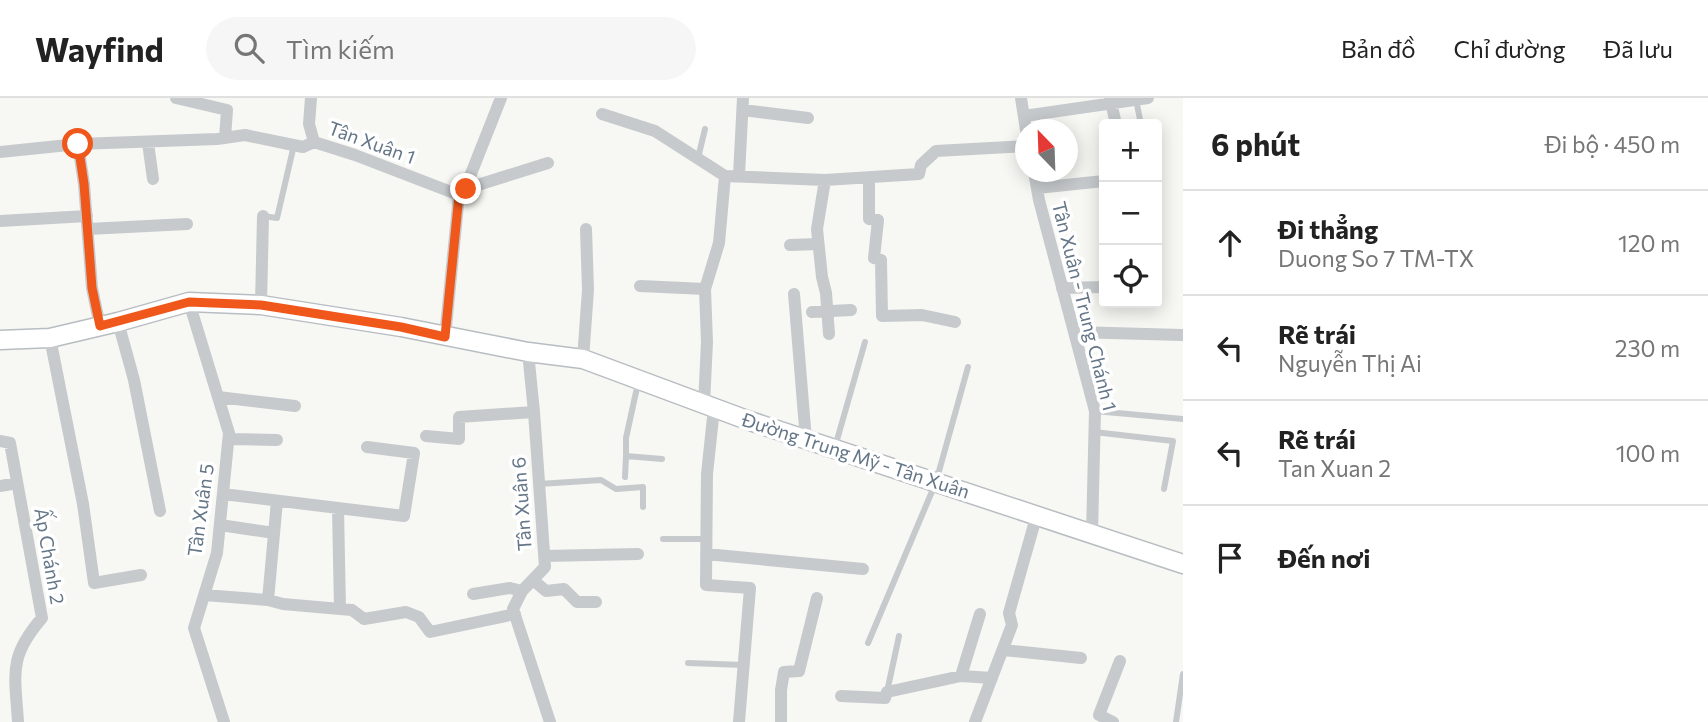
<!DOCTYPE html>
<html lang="vi">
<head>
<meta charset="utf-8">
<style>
  body { margin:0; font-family:Commissioner,sans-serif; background:#f6f6f6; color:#222 }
  .controls { position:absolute; right:21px; top:21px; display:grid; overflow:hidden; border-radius:7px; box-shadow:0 4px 18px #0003 }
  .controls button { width:63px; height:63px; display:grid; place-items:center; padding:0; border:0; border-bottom:2px solid #e0e0e0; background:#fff; color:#222; font:35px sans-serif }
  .compass { position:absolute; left:1015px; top:21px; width:63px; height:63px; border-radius:50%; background:#fff; box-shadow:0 4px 18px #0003; rotate:337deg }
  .stop { position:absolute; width:21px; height:21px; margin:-16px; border:5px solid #ef571b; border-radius:50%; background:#fff }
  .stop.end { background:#ef571b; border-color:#fff; box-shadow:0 2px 7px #0008 }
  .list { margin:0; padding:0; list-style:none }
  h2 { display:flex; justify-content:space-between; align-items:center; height:91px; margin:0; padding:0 28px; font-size:30px }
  h2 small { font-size:23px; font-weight:400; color:#767676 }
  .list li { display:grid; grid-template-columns:46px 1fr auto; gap:21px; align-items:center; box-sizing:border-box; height:105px; padding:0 28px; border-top:2px solid #e0e0e0 }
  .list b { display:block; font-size:26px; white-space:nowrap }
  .list p { margin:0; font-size:23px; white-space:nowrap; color:#767676 }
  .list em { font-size:23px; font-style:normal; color:#767676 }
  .icon { flex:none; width:38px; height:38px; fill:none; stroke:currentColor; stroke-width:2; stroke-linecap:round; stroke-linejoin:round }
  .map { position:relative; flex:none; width:1183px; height:624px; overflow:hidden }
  header { display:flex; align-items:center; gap:42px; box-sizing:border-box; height:98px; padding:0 35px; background:#fff; border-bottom:2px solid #e0e0e0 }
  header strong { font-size:33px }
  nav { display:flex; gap:38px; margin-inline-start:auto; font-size:24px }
  .search { width:490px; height:63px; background:#f6f6f6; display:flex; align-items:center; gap:18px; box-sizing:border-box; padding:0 24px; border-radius:38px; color:#767676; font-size:26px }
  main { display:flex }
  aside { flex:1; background:#fff }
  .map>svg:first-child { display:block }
</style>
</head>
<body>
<header>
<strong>Wayfind</strong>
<div class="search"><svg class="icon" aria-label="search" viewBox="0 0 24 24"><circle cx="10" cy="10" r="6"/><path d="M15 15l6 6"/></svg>Tìm kiếm</div>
<nav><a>Bản đồ</a><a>Chỉ đường</a><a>Đã lưu</a></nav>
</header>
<main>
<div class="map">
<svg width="1183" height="624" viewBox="0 0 1183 624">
  <rect width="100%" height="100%" fill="#f7f7f3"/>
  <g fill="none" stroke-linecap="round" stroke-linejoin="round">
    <g stroke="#b8bdc2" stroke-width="21">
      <path id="secondary" d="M0,242L50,240L118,224L189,204L261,207L401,229L528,254L583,261L747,322L1183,466"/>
    </g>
    <path stroke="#c6cacd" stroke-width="6" d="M1136,2L1141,26
      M698,60L705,31
      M263,118L277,120L294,47
      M638,285L626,340V358L662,361
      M1095,313L1183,321
      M1094,334L1173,343L1164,391
      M835,349L865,244
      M625,379L626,358
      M539,386L601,382L616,391L643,389V409
      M663,441H706
      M868,545L936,384L968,269
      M688,565L744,567
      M887,594L899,538
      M1176,624L1183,576"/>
    <path stroke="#c6cacd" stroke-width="12" d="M176,0L227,12L225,40
      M311,0L309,26L314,44L355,57L459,97
      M1021,0L1026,32
      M1110,0L1116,26
      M743,12L808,20
      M602,16L655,33L725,78L719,145L705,191L707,244L704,306
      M1024,18L1148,0
      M148,45L153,81
      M0,54L78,46
      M1034,74L1039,102L1095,313L1092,436
      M739,77L743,0
      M725,78L825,82L919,76L921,67L936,53L1026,48
      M869,81V121L878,122L874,160L881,162L882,218L922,217L955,224
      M825,82L817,131L822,179L826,195L829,236
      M1037,90L1104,83
      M465,91L548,65
      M0,123L87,118
      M88,131L187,126
      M790,147L818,146
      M640,188L705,191
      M1062,190L1104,189
      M794,196L806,342
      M189,204L229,335L217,455L194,530L224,624
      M261,207L263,118
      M812,214L851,212
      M118,224L134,282L160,413
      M100,228L92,190L84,86L78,46L217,41L245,37L303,49L314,44
      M1074,234L1182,237
      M445,239L459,97L465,91L501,0
      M50,240L83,406L94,485L141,477
      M528,254L534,314L545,469L522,493L513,511L550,624
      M583,261L588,192L586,131
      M218,299L295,308
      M714,310L707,376L706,487L750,490L739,624
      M426,338L459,341V319L534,314
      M229,341L277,342
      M0,343L10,345L42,520C8,559 15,576 18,624
      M0,388L17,385
      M223,396L404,418L414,355L367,349
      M277,403L268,502L283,506L340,511L338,410
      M220,427L274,435
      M706,456L863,471
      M544,458L638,456
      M533,482L546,493L564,491L577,504H596
      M473,496L510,490L522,493
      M204,497L268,502
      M340,511L352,512L364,521L406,514L419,519L430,534L515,516
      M1003,552L1081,560
      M961,578L980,516
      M841,598L885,600L887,594L961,578L992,580
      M781,624V592L784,574L799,573L817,500
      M975,624L1012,527L1009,515L1037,416
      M1113,624L1099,617L1120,563"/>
    <use href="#secondary" stroke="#fff" stroke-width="18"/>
  </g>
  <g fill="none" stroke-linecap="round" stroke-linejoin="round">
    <path stroke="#ef571b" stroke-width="9" d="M78,46L84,86L92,190L100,228L189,204L261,207L401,229L445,239L459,97L466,91"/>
  </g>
  <g text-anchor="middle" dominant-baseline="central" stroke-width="7" stroke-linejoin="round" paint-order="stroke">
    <g font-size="19" fill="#647687" stroke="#fff">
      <text transform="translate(372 44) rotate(20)">Tân Xuân 1</text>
      <text transform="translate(1085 208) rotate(76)">Tân Xuân - Trung Chánh 1</text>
      <text transform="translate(856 357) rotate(18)">Đường Trung Mỹ - Tân Xuân</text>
      <text transform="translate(521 406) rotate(-94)">Tân Xuân 6</text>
      <text transform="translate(200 412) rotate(-82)">Tân Xuân 5</text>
      <text transform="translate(50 458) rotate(80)">Ấp Chánh 2</text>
    </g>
  </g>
</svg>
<div class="controls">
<button>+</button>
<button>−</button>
<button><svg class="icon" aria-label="locate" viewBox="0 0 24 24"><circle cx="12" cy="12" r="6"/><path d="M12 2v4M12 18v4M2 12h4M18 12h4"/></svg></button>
</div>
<svg class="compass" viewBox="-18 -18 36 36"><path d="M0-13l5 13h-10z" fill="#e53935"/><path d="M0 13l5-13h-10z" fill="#767676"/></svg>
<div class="stop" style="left:78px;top:46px"></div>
<div class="stop end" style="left:466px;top:91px"></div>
</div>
<aside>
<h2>6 phút<small>Đi bộ · 450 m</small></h2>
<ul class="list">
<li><svg class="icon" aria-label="ahead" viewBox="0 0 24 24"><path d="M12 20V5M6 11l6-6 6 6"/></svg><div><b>Đi thẳng</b><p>Duong So 7 TM-TX</p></div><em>120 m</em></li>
<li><svg class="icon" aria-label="left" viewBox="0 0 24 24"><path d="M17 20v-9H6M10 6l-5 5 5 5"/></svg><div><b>Rẽ trái</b><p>Nguyễn Thị Ai</p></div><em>230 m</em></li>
<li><svg class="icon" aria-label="left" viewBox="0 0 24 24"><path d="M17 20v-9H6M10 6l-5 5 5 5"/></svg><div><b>Rẽ trái</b><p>Tan Xuan 2</p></div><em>100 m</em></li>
<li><svg class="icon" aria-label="arrive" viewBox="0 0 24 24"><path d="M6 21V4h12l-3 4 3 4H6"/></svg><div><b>Đến nơi</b></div></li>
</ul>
</aside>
</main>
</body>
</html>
